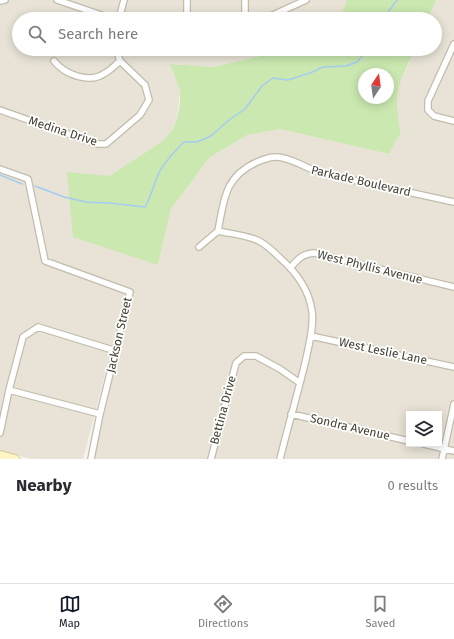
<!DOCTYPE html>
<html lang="en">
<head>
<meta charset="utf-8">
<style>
  body { margin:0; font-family:"Fira Sans",sans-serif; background:#f7f7f7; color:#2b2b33 }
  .controls { position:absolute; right:12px; bottom:12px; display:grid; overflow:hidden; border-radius:0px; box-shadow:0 2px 10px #0003 }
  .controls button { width:36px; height:36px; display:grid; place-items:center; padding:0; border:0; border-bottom:1px solid #e1e1e2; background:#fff; color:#2b2b33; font:20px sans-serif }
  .compass { position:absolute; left:358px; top:68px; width:36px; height:36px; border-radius:50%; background:#fff; box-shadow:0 2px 10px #0003; rotate:13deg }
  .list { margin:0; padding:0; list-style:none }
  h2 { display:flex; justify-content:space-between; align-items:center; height:52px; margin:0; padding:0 16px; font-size:17px }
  h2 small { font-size:13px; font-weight:400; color:#7c7c81 }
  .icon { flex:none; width:22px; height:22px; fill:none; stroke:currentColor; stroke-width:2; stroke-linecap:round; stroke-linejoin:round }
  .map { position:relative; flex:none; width:454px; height:459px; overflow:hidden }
  .search { position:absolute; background:#fff; box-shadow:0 2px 10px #0003; left:12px; right:12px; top:12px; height:44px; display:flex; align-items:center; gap:10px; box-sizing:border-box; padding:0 14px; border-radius:22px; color:#7c7c81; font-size:15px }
  .sheet { height:124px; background:#fff }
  nav { display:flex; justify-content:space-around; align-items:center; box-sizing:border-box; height:56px; border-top:1px solid #e1e1e2; background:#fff; font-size:11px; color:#7c7c81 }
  nav a { display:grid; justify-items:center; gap:2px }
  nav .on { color:#111827 }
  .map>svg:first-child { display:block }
</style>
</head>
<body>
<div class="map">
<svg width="454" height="459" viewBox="0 0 454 459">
  <rect width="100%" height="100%" fill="#f4f1e8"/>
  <path fill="#e8e3d6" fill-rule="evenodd" d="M0,0H347L339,19H19V49H289L214,67L171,64L180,90L177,120L173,129L163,141L109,176L158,265L171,209L209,158L247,135L280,129L389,154L401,132L397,114V96L400,83L415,49H435V19H428L436,0H454V459H89L129,306L123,304L83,459H33L0,451ZM409,414H439V444H409Z"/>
  <path fill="#cbe8b0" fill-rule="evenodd" d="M347,0H436L428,19H339Z
    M289,49H415C399,84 392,93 401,132L389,154L280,129L247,135L209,158L171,209L158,265L73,237L67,172L109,176L163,141L173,129L177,120L180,103V90L170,64L214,67ZM364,74H388V98H364Z"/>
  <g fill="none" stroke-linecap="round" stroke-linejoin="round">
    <path stroke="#a4ccf1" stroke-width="1.5" d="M383,19L397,0
      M0,175L22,184
      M35,186L64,197L86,202L109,203L145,207C152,195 154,183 160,171C166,160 175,151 184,142H197L211,136L229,120L245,109L262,86L273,78L288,80L310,73L323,67L346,66L357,62L368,49"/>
    <g stroke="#c2bcad" stroke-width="8">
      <path id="street" d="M57,0L113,19
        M245,0V19
        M0,1L5,0
        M119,19L124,0
        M187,19V0
        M264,19L306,0
        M454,44L428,101V110L434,116L454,121
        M54,61C65,75 90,84 105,73C111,70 115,65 120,61
        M0,110L88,141L98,144H106L140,115L149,100L145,85L120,61L116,49
        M0,169L28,179L45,261L130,292L100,414L91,459
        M218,231C224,200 224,177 257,162C265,159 274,155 283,158C297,161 308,169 321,173L454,202
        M218,231C231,234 247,235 259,241C267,245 274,252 280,258C296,272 309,290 312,311C314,327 309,344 306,359C298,393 288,426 280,459
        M199,247L218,231
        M291,267C298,259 302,254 314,253L454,287
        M311,336L454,367
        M9,390L100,414
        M291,414L409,441
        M0,433L9,390L23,337L38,327L116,351
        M424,444L454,451
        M211,459L236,363L244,356H256L280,369L300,383
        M442,459L454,404"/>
    </g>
    <g stroke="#d4c797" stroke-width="10">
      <path id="secondary" d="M0,455L15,459"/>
    </g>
    <use href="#street" stroke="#fff" stroke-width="5.5"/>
    <use href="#secondary" stroke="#fff5c7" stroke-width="8"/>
  </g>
  <g text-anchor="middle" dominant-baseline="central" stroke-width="3.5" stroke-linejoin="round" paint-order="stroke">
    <g font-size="12" fill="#474236" stroke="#fff">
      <text transform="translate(63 131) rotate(18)">Medina Drive</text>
      <text transform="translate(361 181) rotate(13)">Parkade Boulevard</text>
      <text transform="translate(370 267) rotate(14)">West Phyllis Avenue</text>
      <text transform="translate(119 335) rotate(-77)">Jackson Street</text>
      <text transform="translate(383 351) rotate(12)">West Leslie Lane</text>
      <text transform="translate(223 410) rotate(-75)">Bettina Drive</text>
      <text transform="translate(350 427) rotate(13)">Sondra Avenue</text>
    </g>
  </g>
</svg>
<div class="controls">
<button><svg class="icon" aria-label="layers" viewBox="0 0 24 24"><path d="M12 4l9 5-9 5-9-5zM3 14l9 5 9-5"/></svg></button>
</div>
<svg class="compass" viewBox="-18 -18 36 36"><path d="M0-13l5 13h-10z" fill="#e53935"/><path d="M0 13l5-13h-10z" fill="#7c7c81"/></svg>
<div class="search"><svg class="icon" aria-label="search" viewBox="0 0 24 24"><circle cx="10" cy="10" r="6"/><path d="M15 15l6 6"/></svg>Search here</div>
</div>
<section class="sheet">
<h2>Nearby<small>0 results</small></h2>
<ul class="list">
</ul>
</section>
<nav>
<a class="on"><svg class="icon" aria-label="map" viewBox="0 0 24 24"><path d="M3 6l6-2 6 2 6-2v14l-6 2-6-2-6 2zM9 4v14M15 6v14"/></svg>Map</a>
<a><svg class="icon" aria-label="directions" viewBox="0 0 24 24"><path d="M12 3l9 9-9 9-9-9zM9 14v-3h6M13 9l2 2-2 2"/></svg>Directions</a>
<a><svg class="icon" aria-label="saved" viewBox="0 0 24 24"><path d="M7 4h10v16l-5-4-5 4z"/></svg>Saved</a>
</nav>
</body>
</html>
